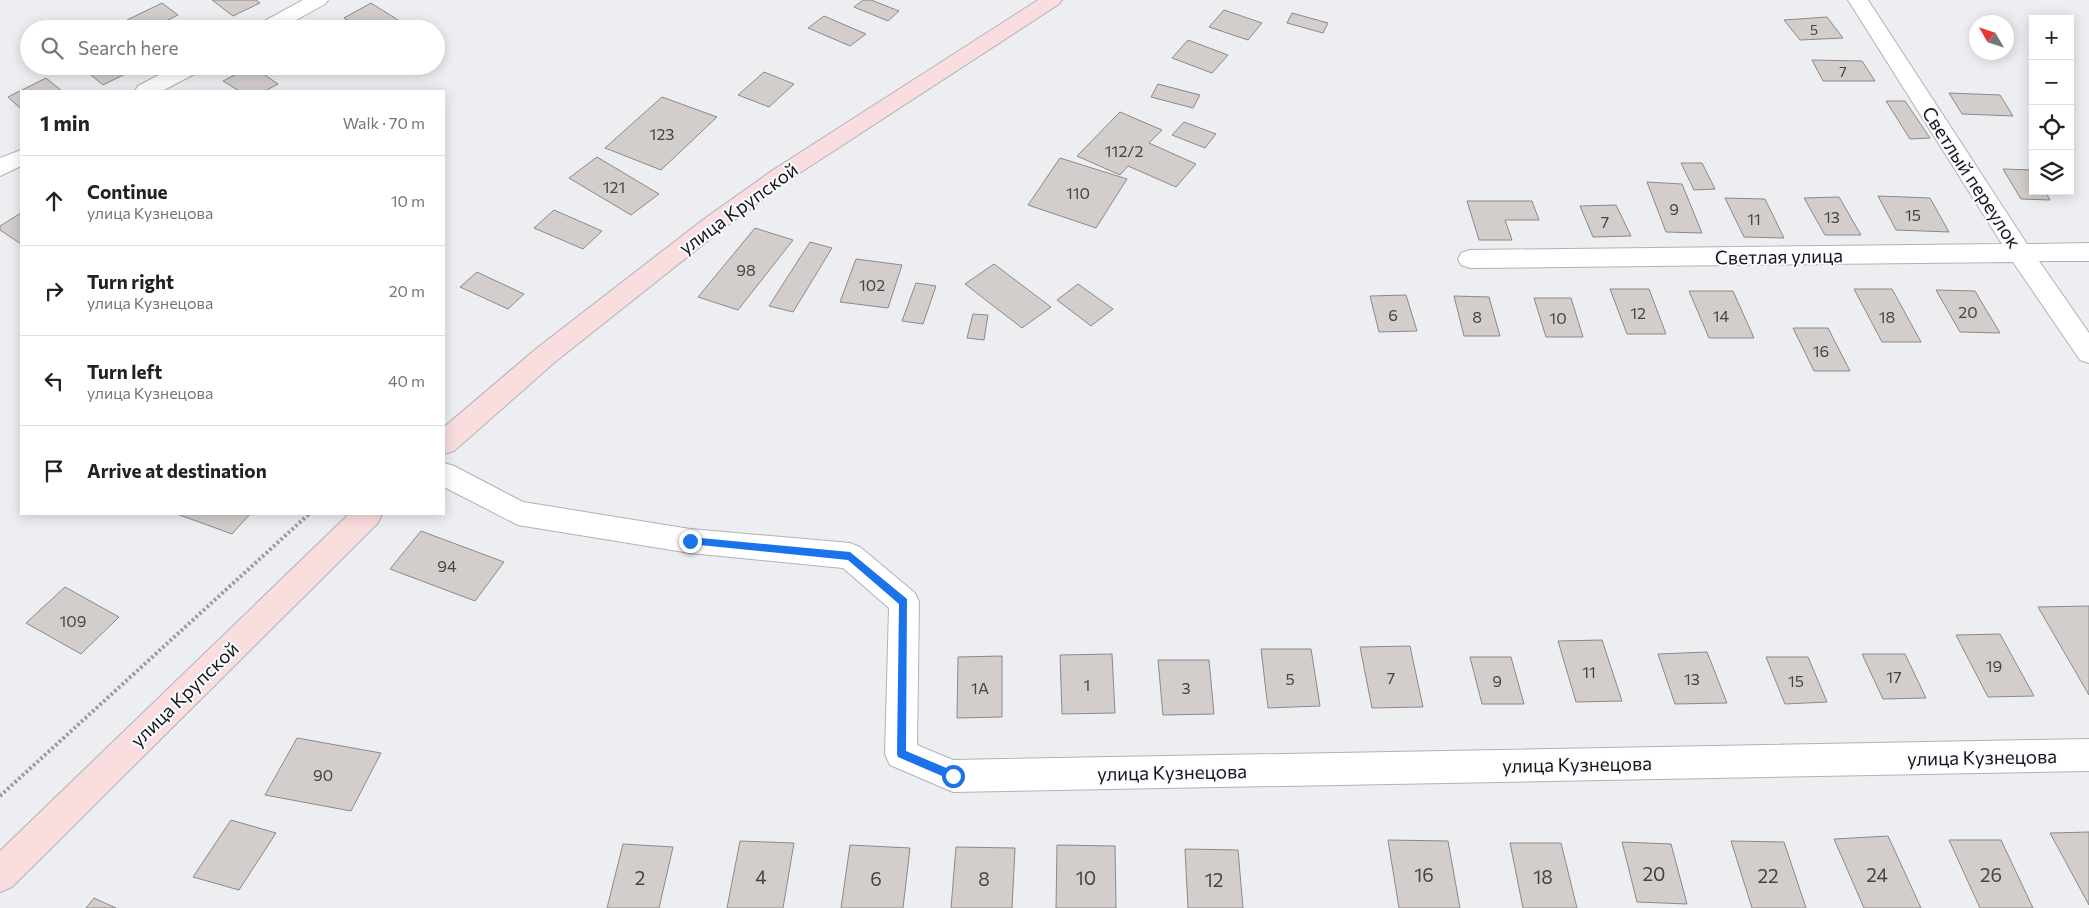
<!DOCTYPE html>
<html lang="en">
<head>
<meta charset="utf-8">
<style>
  body { margin:0; font-family:Commissioner,sans-serif; background:#f6f6f6; color:#222 }
  .controls { position:absolute; right:15px; top:15px; display:grid; overflow:hidden; border-radius:0px; box-shadow:0 2px 12px #0003 }
  .controls button { width:45px; height:45px; display:grid; place-items:center; padding:0; border:0; border-bottom:1px solid #e0e0e0; background:#fff; color:#222; font:25px sans-serif }
  .compass { position:absolute; left:1969px; top:15px; width:45px; height:45px; border-radius:50%; background:#fff; box-shadow:0 2px 12px #0003; rotate:309deg }
  .stop { position:absolute; width:15px; height:15px; margin:-11px; border:4px solid #1a73e8; border-radius:50%; background:#fff }
  .stop.end { background:#1a73e8; border-color:#fff; box-shadow:0 1px 5px #0008 }
  .list { margin:0; padding:0; list-style:none }
  h2 { display:flex; justify-content:space-between; align-items:center; height:65px; margin:0; padding:0 20px; font-size:21px }
  h2 small { font-size:16px; font-weight:400; color:#767676 }
  .list li { display:grid; grid-template-columns:32px 1fr auto; gap:15px; align-items:center; box-sizing:border-box; height:90px; padding:0 20px; border-top:1px solid #e0e0e0 }
  .list b { display:block; font-size:19px; white-space:nowrap }
  .list p { margin:0; font-size:16px; white-space:nowrap; color:#767676 }
  .list em { font-size:16px; font-style:normal; color:#767676 }
  .icon { flex:none; width:28px; height:28px; fill:none; stroke:currentColor; stroke-width:2; stroke-linecap:round; stroke-linejoin:round }
  .map { position:relative; flex:none; width:2089px; height:908px; overflow:hidden }
  .search { position:absolute; background:#fff; box-shadow:0 2px 12px #0003; left:20px; top:20px; width:425px; height:55px; display:flex; align-items:center; gap:12px; box-sizing:border-box; padding:0 18px; border-radius:28px; color:#767676; font-size:19px }
  .panel { position:absolute; background:#fff; box-shadow:0 2px 12px #0003; left:20px; top:90px; width:425px; height:425px; border-radius:0px }
  .map>svg:first-child { display:block }
</style>
</head>
<body>
<div class="map">
<svg width="2089" height="908" viewBox="0 0 2089 908">
  <rect width="100%" height="100%" fill="#eceef2"/>
  <path fill="#d3cdcc" stroke="#8e8988" d="M212,0H256L260,3L233,16Z
    M863,0H871L899,11L888,21L854,7Z
    M162,3L178,15L150,29H138L127,20Z
    M371,3L398,20L383,29H361L344,18Z
    M1224,10L1262,23L1248,40L1209,27Z
    M1292,13L1328,23L1323,33L1287,23Z
    M824,16L866,34L850,46L808,28Z
    M1827,17L1843,38L1800,40L1784,20Z
    M1188,40L1228,55L1212,73L1172,58Z
    M1812,60L1862,61L1875,81H1823Z
    M80,66H137L139,67L103,85Z
    M252,66L278,84L265,91H239L223,81Z
    M764,72L794,84L769,107L738,95Z
    M46,78L62,91H21V109L8,97Z
    M1158,84L1200,95L1193,108L1151,97Z
    M1949,93L2000,95L2013,116L1962,114Z
    M662,97L717,117L661,170L605,148Z
    M1886,101H1905L1930,138L1910,139Z
    M1120,112L1162,130L1149,143L1196,164L1176,187L1128,166L1120,175L1077,156Z
    M1184,122L1216,134L1205,148L1172,135Z
    M597,157L659,194L631,215L569,178Z
    M1060,158L1127,179L1096,228L1028,205Z
    M1681,163H1702L1715,189L1694,190Z
    M2003,169L2032,170L2033,191H2045L2050,200L2021,199Z
    M1647,182L1682,184L1702,233L1666,232Z
    M1878,196L1930,198L1949,232L1896,230Z
    M1839,197L1861,235H1825L1804,198Z
    M1725,198L1765,199L1784,238L1744,237Z
    M1467,201H1532L1539,220H1505L1512,240H1479Z
    M1616,205L1631,236L1593,237L1580,206Z
    M554,210L602,231L583,249L534,228Z
    M21,213V244L0,230V226Z
    M755,228L793,240L738,310L698,297Z
    M810,242L832,248L793,312L769,306Z
    M856,259L902,265L888,308L840,302Z
    M994,264L1051,307L1022,328L965,284Z
    M477,272L524,294L508,309L460,287Z
    M916,283L936,286L923,324L902,321Z
    M1078,284L1113,309L1091,326L1057,300Z
    M1610,289H1649L1666,334H1627Z
    M1854,289H1892L1921,342H1882Z
    M1936,290L1975,291L2000,333L1960,332Z
    M1689,291H1733L1754,338H1709Z
    M1406,295L1417,331L1379,332L1370,296Z
    M1454,296L1489,297L1500,336H1464Z
    M1534,298H1571L1583,337H1546Z
    M973,314L988,315L984,340L967,338Z
    M1793,328H1828L1850,371H1814Z
    M177,514H250L232,534Z
    M421,531L504,562L475,601L390,569Z
    M65,587L119,617L81,654L26,623Z
    M2089,606V695L2038,607Z
    M2000,634L2034,696L1988,697L1956,635Z
    M1602,640L1622,701L1576,702L1558,641Z
    M1410,646L1423,707L1372,708L1360,647Z
    M1261,649H1311L1320,706L1268,708Z
    M1707,652L1727,703L1675,704L1658,654Z
    M1112,654L1115,713L1062,714L1060,655Z
    M1862,654H1905L1926,698L1883,699Z
    M1002,656V717L957,718L958,657Z
    M1470,657H1511L1524,704H1482Z
    M1766,657H1808L1827,702L1785,704Z
    M1158,660H1209L1214,714L1163,715Z
    M297,738L381,753L351,811L265,795Z
    M231,820L276,833L239,890L193,877Z
    M2089,832V905L2050,833Z
    M1888,836L1921,908H1864L1834,839Z
    M1388,840L1448,841L1460,908H1399Z
    M1949,840H2001L2033,908H1980Z
    M740,841L794,843L783,908H727Z
    M1731,841L1784,842L1806,908H1752Z
    M1622,842L1671,844L1687,904L1637,902Z
    M1510,843H1561L1577,908H1523Z
    M623,844L673,847L659,908H607Z
    M850,845L910,848L903,908H841Z
    M1057,845L1115,846L1116,908H1056Z
    M956,847L1015,848L1012,908H951Z
    M1185,849L1238,850L1243,908H1188Z
    M94,898L116,908H86Z"/>
  <g fill="none" stroke-linecap="round" stroke-linejoin="round">
    <g stroke="#b0b2b7" stroke-width="2">
      <path id="street" d="M303,0H328L325,4L280,29H254L257,25Z
        M1848,0H1868L2027,244L2089,243V261H2039L2089,333V363L2080,360L2013,262L1470,268L1461,265L1458,259L1461,253L1470,250L2002,244Z
        M176,66H203L200,71L162,91H135L138,86Z
        M21,150V166L0,176V158Z
        M444,463L454,466L523,502L690,529L850,543L860,547L915,593L919,602L917,745L953,760L2089,739V771L953,792L890,765L885,754L889,608L843,568L690,553L518,525L444,487Z"/>
    </g>
    <g stroke="#b0b2b7" stroke-width="2">
      <path id="secondary" d="M1038,0H1062L1059,4L789,180L720,231L555,362L454,451L444,454V427L537,348L704,219L773,170Z
        M349,514H382L378,523L12,887L0,892V851Z"/>
    </g>
    <path stroke="#9a9c9f" stroke-width="4" stroke-dasharray="2.5 2.5" stroke-linecap="butt" d="M0,796L309,514"/>
    <use href="#street" fill="#fff" fill-rule="evenodd"/>
    <use href="#secondary" fill="#fadedf" fill-rule="evenodd"/>
  </g>
  <path fill="#1a73e8" d="M690,537L850,552L907,599L906,751L956,772V779H949L898,757L897,754L899,604L848,560L690,544L685,541Z"/>
  <g text-anchor="middle" dominant-baseline="central" stroke-width="4" stroke-linejoin="round" paint-order="stroke">
    <g font-size="14" fill="#444">
      <text x="1814" y="29">5</text>
      <text x="1843" y="71">7</text>
    </g>
    <g font-size="16" fill="#444">
      <text x="662" y="133">123</text>
      <text x="1124" y="150">112/2</text>
      <text x="614" y="186">121</text>
      <text x="1078" y="192">110</text>
      <text x="1674" y="208">9</text>
      <text x="1913" y="214">15</text>
      <text x="1832" y="216">13</text>
      <text x="1754" y="218">11</text>
      <text x="1605" y="221">7</text>
      <text x="746" y="269">98</text>
      <text x="872" y="284">102</text>
      <text x="1968" y="311">20</text>
      <text x="1638" y="312">12</text>
      <text x="1393" y="314">6</text>
      <text x="1721" y="315">14</text>
      <text x="1477" y="316">8</text>
      <text x="1887" y="316">18</text>
      <text x="1558" y="317">10</text>
      <text x="1821" y="350">16</text>
      <text x="447" y="565">94</text>
      <text x="73" y="620">109</text>
      <text x="1994" y="665">19</text>
      <text x="1589" y="671">11</text>
      <text x="1894" y="676">17</text>
      <text x="1391" y="677">7</text>
      <text x="1290" y="678">5</text>
      <text x="1692" y="678">13</text>
      <text x="1497" y="680">9</text>
      <text x="1796" y="680">15</text>
      <text x="1087" y="684">1</text>
      <text x="980" y="687">1А</text>
      <text x="1186" y="687">3</text>
      <text x="323" y="774">90</text>
    </g>
    <g font-size="19" fill="#151617" stroke="#f9fbff">
      <text transform="translate(1972 177) rotate(57)">Светлый переулок</text>
      <text transform="translate(738 208) rotate(-36)">улица Крупской</text>
      <text transform="translate(1779 256) rotate(-1)">Светлая улица</text>
      <text transform="translate(184 694) rotate(-44)">улица Крупской</text>
      <text transform="translate(1982 757) rotate(-1)">улица Кузнецова</text>
      <text transform="translate(1577 764) rotate(-1)">улица Кузнецова</text>
      <text transform="translate(1172 772) rotate(-1)">улица Кузнецова</text>
    </g>
    <g font-size="19" fill="#444">
      <text x="1654" y="873">20</text>
      <text x="1424" y="874">16</text>
      <text x="1877" y="874">24</text>
      <text x="1991" y="874">26</text>
      <text x="1768" y="875">22</text>
      <text x="761" y="876">4</text>
      <text x="1543" y="876">18</text>
      <text x="640" y="877">2</text>
      <text x="1086" y="877">10</text>
      <text x="876" y="878">6</text>
      <text x="984" y="878">8</text>
      <text x="1214" y="879">12</text>
    </g>
  </g>
</svg>
<div class="controls">
<button>+</button>
<button>−</button>
<button><svg class="icon" aria-label="locate" viewBox="0 0 24 24"><circle cx="12" cy="12" r="6"/><path d="M12 2v4M12 18v4M2 12h4M18 12h4"/></svg></button>
<button><svg class="icon" aria-label="layers" viewBox="0 0 24 24"><path d="M12 4l9 5-9 5-9-5zM3 14l9 5 9-5"/></svg></button>
</div>
<svg class="compass" viewBox="-18 -18 36 36"><path d="M0-13l5 13h-10z" fill="#e53935"/><path d="M0 13l5-13h-10z" fill="#767676"/></svg>
<div class="stop" style="left:953px;top:776px"></div>
<div class="stop end" style="left:690px;top:541px"></div>
<div class="search"><svg class="icon" aria-label="search" viewBox="0 0 24 24"><circle cx="10" cy="10" r="6"/><path d="M15 15l6 6"/></svg>Search here</div>
<section class="panel">
<h2>1 min<small>Walk · 70 m</small></h2>
<ul class="list">
<li><svg class="icon" aria-label="ahead" viewBox="0 0 24 24"><path d="M12 20V5M6 11l6-6 6 6"/></svg><div><b>Continue</b><p>улица Кузнецова</p></div><em>10 m</em></li>
<li><svg class="icon" aria-label="right" viewBox="0 0 24 24"><path d="M7 20v-9h11M14 6l5 5-5 5"/></svg><div><b>Turn right</b><p>улица Кузнецова</p></div><em>20 m</em></li>
<li><svg class="icon" aria-label="left" viewBox="0 0 24 24"><path d="M17 20v-9H6M10 6l-5 5 5 5"/></svg><div><b>Turn left</b><p>улица Кузнецова</p></div><em>40 m</em></li>
<li><svg class="icon" aria-label="arrive" viewBox="0 0 24 24"><path d="M6 21V4h12l-3 4 3 4H6"/></svg><div><b>Arrive at destination</b></div></li>
</ul>
</section>
</div>
</body>
</html>
